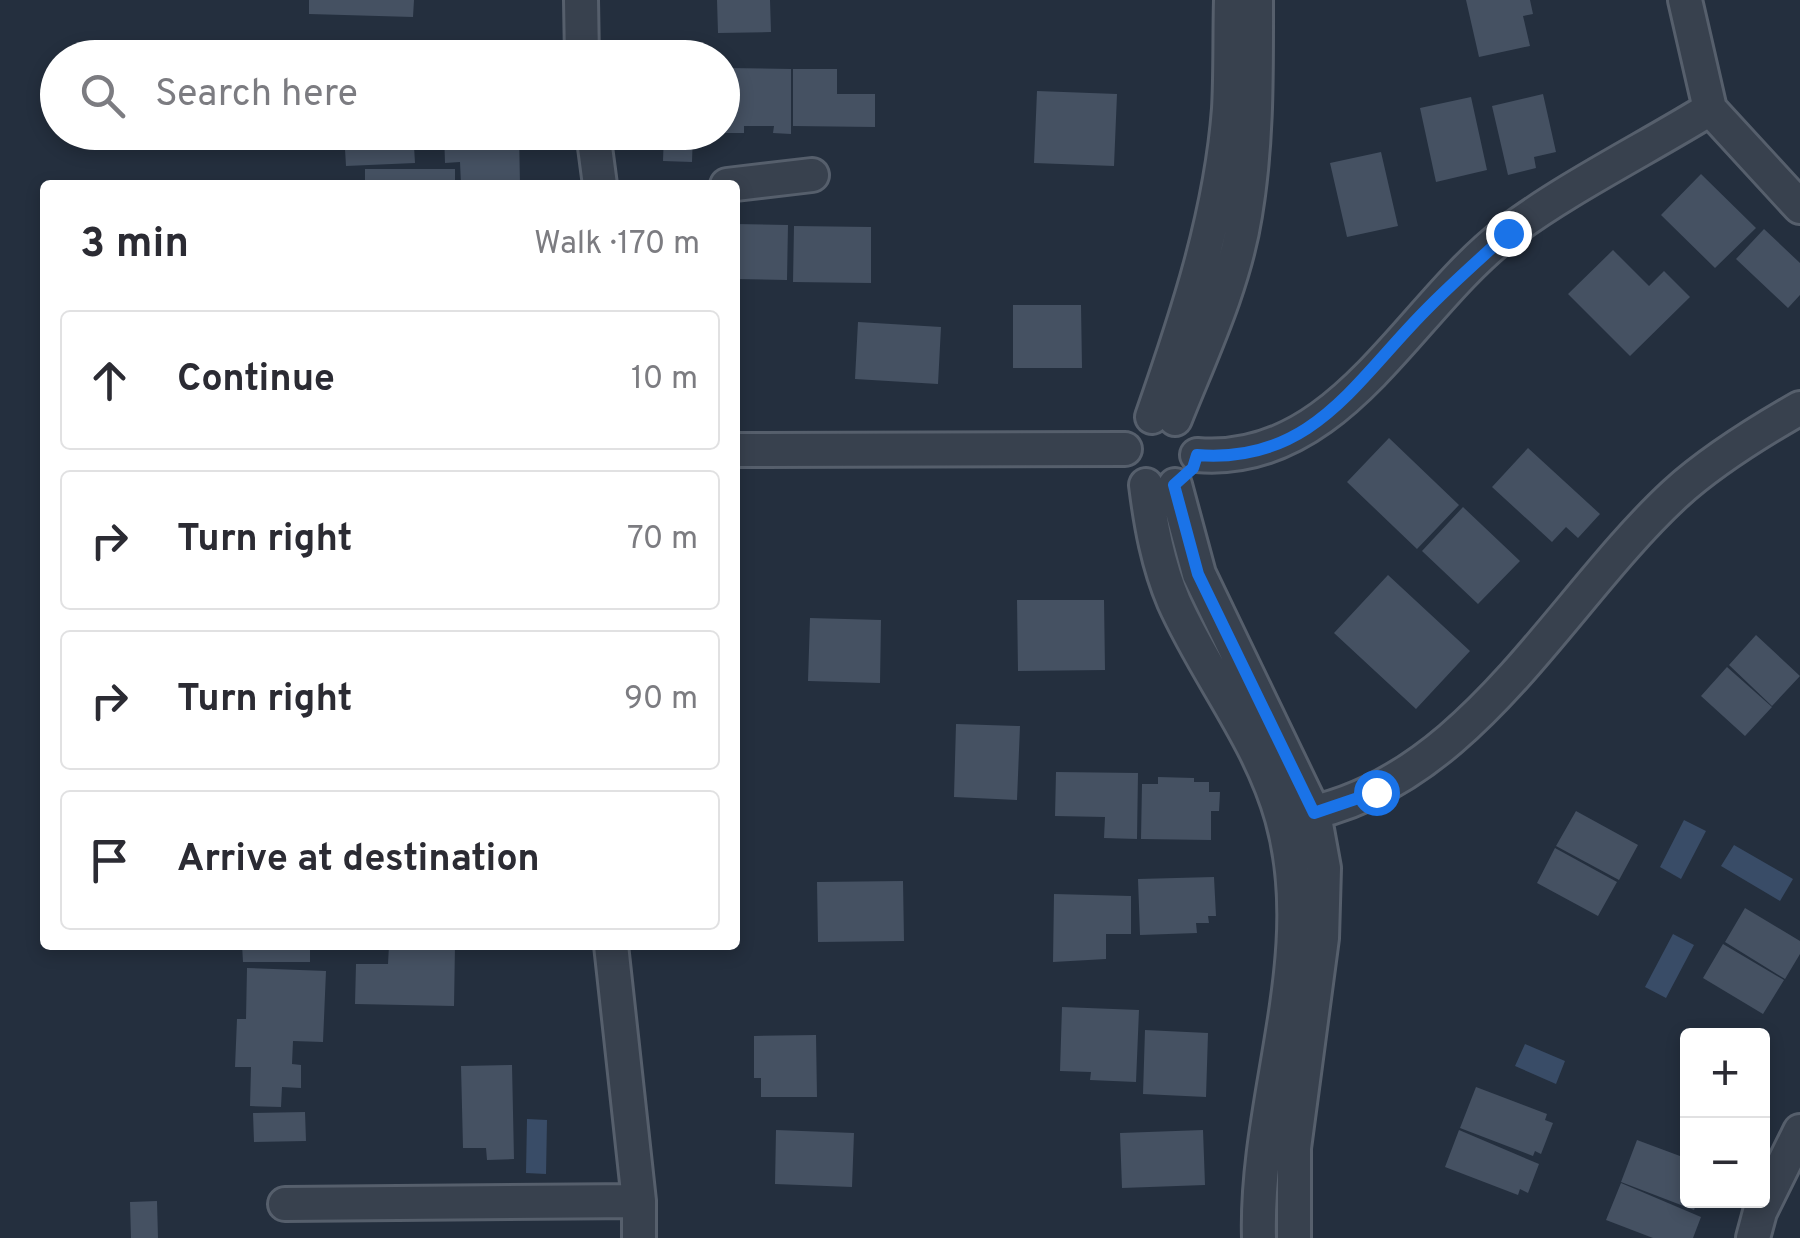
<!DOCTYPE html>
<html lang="en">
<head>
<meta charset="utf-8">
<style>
  body { margin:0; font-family:Overpass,sans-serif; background:#f7f7f7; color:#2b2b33 }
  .controls { position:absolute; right:30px; bottom:30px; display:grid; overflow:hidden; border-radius:10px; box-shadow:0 5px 15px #0003 }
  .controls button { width:90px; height:90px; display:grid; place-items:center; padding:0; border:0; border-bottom:2px solid #e1e1e2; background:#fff; color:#2b2b33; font:50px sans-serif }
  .stop { position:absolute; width:30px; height:30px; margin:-22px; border:8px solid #1a73e8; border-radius:50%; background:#fff }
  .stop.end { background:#1a73e8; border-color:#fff; box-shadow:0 2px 10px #0008 }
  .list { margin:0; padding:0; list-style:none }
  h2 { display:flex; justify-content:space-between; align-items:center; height:130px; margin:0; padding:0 40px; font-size:42px }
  h2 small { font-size:32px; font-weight:400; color:#7c7c81 }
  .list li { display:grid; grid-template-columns:65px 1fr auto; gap:30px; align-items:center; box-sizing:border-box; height:140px; margin:0 20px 20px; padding:0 20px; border:2px solid #e1e1e2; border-radius:10px }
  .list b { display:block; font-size:38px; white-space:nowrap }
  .list em { font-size:32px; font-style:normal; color:#7c7c81 }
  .icon { flex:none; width:55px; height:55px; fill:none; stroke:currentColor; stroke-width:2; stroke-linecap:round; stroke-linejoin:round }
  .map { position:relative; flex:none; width:1800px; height:1238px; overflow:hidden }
  .search { position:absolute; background:#fff; box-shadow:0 5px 15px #0003; left:40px; top:40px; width:700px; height:110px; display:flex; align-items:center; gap:25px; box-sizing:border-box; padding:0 35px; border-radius:55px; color:#7c7c81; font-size:38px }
  .panel { position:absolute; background:#fff; box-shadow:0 5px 15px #0003; left:40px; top:180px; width:700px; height:770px; border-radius:10px }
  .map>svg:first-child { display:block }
</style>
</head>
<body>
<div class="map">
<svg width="1800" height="1238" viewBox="0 0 1800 1238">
  <rect width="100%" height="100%" fill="#242f3e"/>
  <path fill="#394c67" d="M1684,820L1706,831L1681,879L1660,867Z
    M1734,845L1793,879L1780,901L1721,866Z
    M1673,934L1694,945L1666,998L1645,987Z
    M1525,1044L1565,1061L1556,1084L1515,1066Z
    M527,1119L547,1120L546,1174L526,1173Z"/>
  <path fill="#455162" d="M309,0H414L413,17L309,14Z
    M717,0H770L771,32L718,33Z
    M1466,0H1530L1533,14L1523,16L1530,46L1479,57Z
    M725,68L791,69V134L773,133L774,126H744V133H722Z
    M793,69H837V94H875V127L793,126Z
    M1037,91L1117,94L1114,166L1034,163Z
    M1543,94L1556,152L1534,157L1536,168L1508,175L1492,106Z
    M1471,97L1487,170L1436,182L1420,108Z
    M344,132H434V146H414L415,163L346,166Z
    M444,132H519L520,185H461L460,162L445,163Z
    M664,132H693L692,162L663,161Z
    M1381,152L1398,226L1347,237L1330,163Z
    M365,169H455V185H365Z
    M1701,174L1756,228L1715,268L1661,215Z
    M735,224L788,225L787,280L735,279Z
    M794,226L871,227V283L793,282Z
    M1764,229L1800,263V295L1788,308L1736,259Z
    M1613,250L1649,286L1664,271L1690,297L1630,356L1568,294Z
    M1013,305H1081L1082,368H1013Z
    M858,322L941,327L938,384L855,379Z
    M1389,438L1459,505L1417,549L1347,482Z
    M1528,448L1600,514L1578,538L1566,527L1552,542L1492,487Z
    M1463,507L1520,561L1478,604L1422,551Z
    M1388,575L1470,651L1416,709L1334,633Z
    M1017,600H1104L1105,670L1018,671Z
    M810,618L881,620L880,683L808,681Z
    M1756,635L1800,676L1772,706L1729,665Z
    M1727,667L1772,707L1745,736L1701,696Z
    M956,724L1020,726L1017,800L954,797Z
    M1056,772L1138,773L1137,839L1104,838L1105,817L1055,816Z
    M1158,777L1194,778V782H1209V792H1220L1219,811H1211V840L1141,839L1142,784H1158Z
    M1576,811L1638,845L1619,880L1556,846Z
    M1555,848L1617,882L1598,916L1537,883Z
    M1214,877L1216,916H1208L1209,923H1196L1197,933L1140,935L1138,879Z
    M903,881L904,941L818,942L817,882Z
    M1054,894L1131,896V934H1106V959L1053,962Z
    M1745,908L1800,941V954L1785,979L1725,942Z
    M1723,944L1784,980L1763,1014L1703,978Z
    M242,945H310V962H243Z
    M389,945H455L454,1006L355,1004L356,964H388Z
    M247,968L326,971L323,1042L293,1041L292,1064L301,1065V1088L282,1087L281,1107L250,1106L251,1067H235L237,1019H246Z
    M1062,1007L1139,1010L1136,1082L1090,1080L1091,1072L1060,1071Z
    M1145,1030L1208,1033L1206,1097L1143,1094Z
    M816,1035L817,1097H761V1078H754V1036Z
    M512,1065L514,1159L487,1160L486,1148H463L461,1066Z
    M1476,1087L1547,1114L1545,1120L1553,1123L1541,1154L1535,1151L1533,1156L1460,1128Z
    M305,1112L306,1141L254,1142L253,1113Z
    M776,1130L854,1133L852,1187L775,1184Z
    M1203,1130L1205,1185L1122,1188L1120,1133Z
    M1459,1130L1539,1164L1528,1193L1520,1189L1518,1195L1445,1167Z
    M1637,1140L1688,1159V1200H1705L1703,1207L1696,1205L1694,1210L1621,1182Z
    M1621,1183L1701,1217L1693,1238H1653L1606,1220Z
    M157,1201L158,1238H131L130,1202Z"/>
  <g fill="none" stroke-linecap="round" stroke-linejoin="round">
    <g stroke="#565f6c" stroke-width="38">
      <path id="minor" d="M581,0L582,58
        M1685,0L1710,109L1800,207
        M593,132L600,185
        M727,185L812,175
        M1152,417C1187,317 1221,215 1229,109C1231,73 1230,36 1231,0
        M1175,419C1201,354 1234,285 1245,215C1257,144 1256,72 1256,0
        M735,450L1125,449
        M1197,455C1339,467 1407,310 1507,233C1565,189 1647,148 1710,109
        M1146,485C1151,525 1158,564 1174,602C1207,676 1260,739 1282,818C1321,957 1255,1098 1259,1238
        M1175,485L1199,574L1314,813L1324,868L1322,938L1294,1148V1238
        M1295,816C1467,789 1558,602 1675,494C1711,461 1758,432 1800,408
        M611,945L639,1201V1238
        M285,1204L639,1201
        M1753,1238L1760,1212L1800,1131"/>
    </g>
    <use href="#minor" stroke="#38414e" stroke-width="32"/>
  </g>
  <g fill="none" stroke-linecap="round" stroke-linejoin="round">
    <path stroke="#1a73e8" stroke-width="12" d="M1376,792L1314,813L1198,574L1174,485L1193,468L1197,455C1311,464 1354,383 1424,312C1451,284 1480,259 1508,233"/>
  </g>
</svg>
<div class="controls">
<button>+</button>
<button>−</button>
</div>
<div class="stop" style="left:1376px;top:792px"></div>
<div class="stop end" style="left:1508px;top:233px"></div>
<div class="search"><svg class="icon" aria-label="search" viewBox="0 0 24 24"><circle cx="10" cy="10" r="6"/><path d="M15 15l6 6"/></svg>Search here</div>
<section class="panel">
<h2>3 min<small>Walk · 170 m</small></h2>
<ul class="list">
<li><svg class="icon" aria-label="ahead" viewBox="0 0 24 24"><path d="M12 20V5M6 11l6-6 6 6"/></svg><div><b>Continue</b></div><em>10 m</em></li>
<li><svg class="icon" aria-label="right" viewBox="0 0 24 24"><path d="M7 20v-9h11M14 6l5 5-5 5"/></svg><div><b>Turn right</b></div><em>70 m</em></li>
<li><svg class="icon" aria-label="right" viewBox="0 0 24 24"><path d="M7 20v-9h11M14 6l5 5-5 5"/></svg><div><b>Turn right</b></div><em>90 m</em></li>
<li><svg class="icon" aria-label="arrive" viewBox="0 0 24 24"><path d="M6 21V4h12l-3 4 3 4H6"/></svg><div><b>Arrive at destination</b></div></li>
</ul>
</section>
</div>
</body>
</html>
